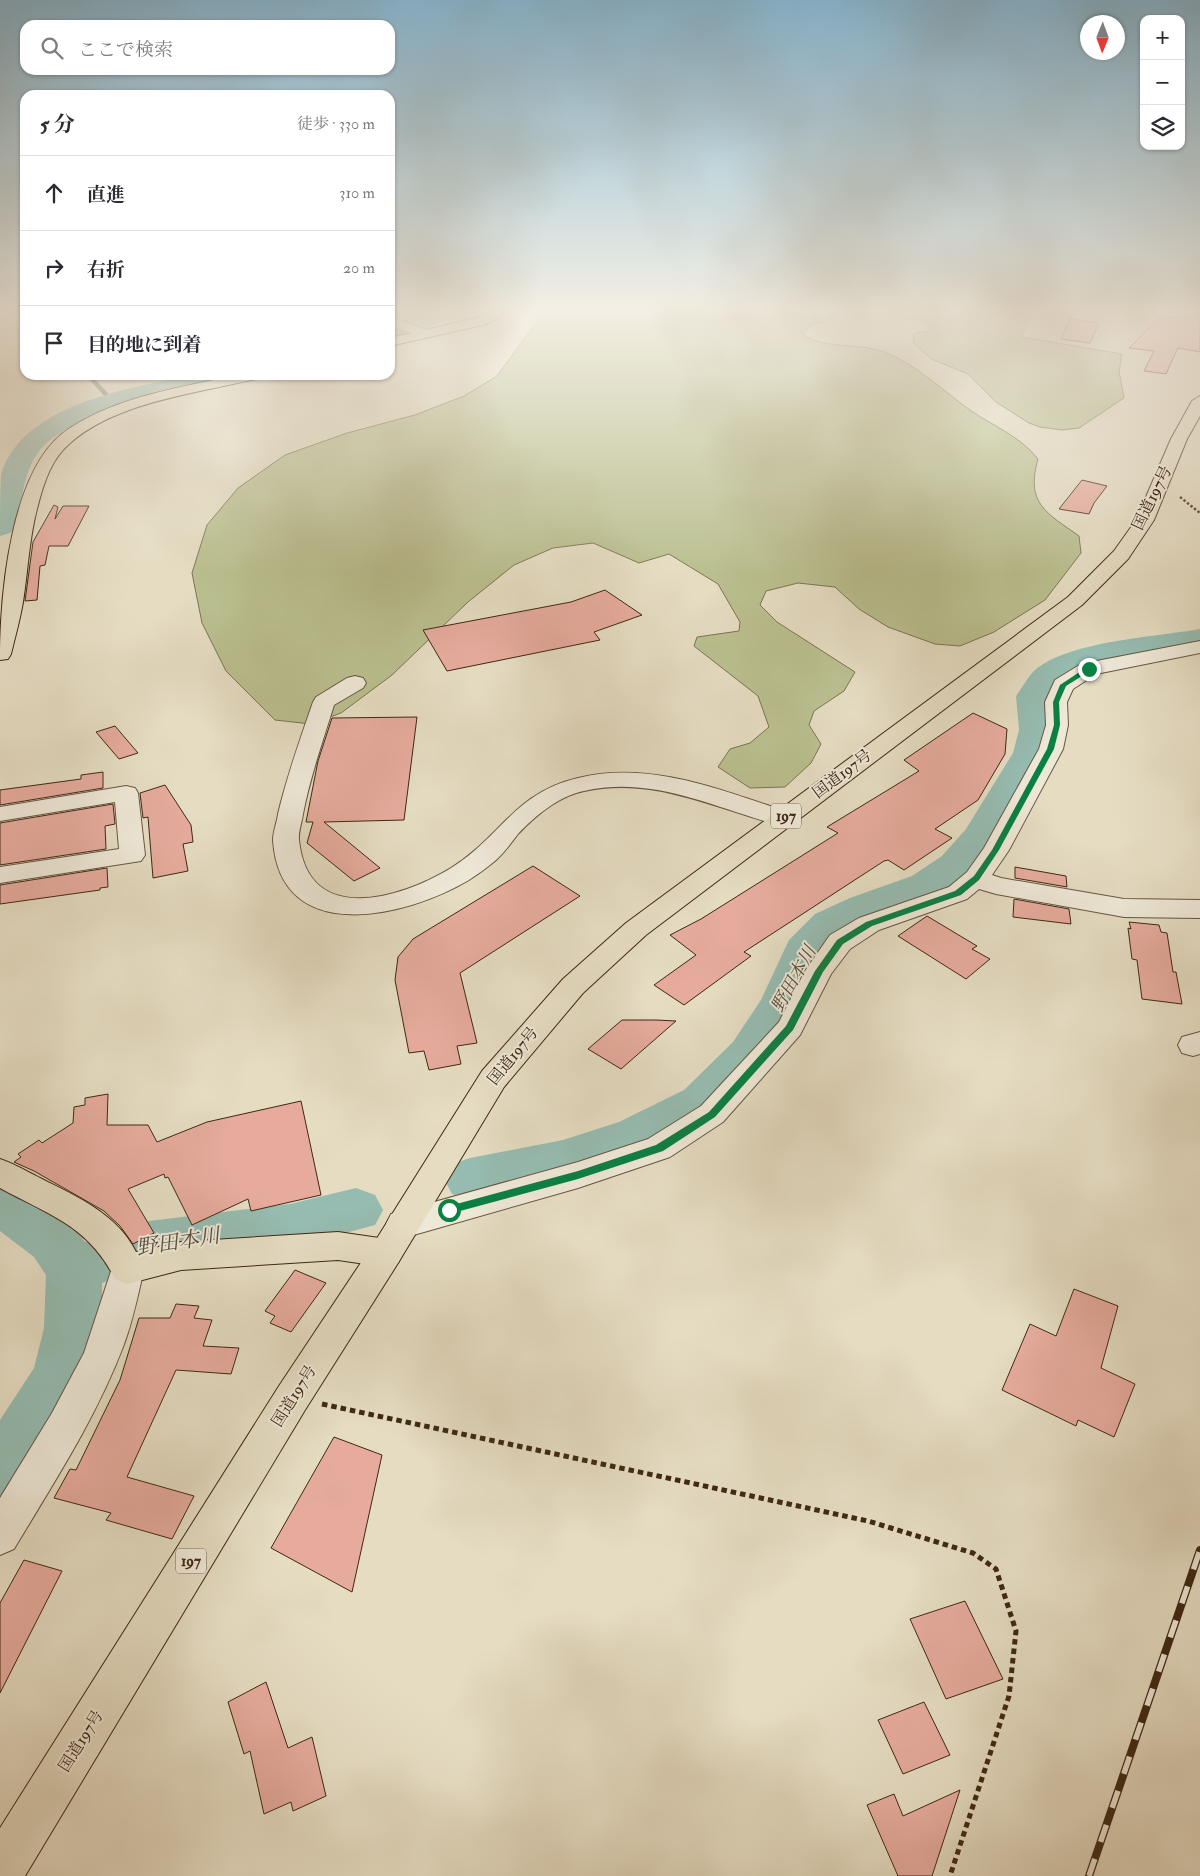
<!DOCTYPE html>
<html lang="ja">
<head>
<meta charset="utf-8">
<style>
  body { margin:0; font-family:"IM FELL Double Pica","Noto Serif JP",serif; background:#f2f2f3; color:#2b2b33 }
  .controls { position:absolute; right:15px; top:15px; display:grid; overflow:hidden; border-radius:10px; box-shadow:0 1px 4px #0004 }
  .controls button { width:45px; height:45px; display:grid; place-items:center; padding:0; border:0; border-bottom:1px solid #e1e1e2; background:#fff; color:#2b2b33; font:25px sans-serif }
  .compass { position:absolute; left:1080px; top:15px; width:45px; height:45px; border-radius:50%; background:#fff; box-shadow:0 1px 4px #0004; rotate:181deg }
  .stop { position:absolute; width:15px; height:15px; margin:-11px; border:4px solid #0b8043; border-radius:50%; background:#fff }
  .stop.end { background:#0b8043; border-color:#fff; box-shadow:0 1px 5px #0008 }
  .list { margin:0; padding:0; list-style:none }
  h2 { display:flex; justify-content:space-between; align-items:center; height:65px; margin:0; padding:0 20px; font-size:21px }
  h2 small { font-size:16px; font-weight:400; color:#7c7c81 }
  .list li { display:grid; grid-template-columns:32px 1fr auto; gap:15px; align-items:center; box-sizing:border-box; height:75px; padding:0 20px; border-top:1px solid #e1e1e2 }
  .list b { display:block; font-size:19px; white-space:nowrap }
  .list em { font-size:16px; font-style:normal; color:#7c7c81 }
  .icon { flex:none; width:28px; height:28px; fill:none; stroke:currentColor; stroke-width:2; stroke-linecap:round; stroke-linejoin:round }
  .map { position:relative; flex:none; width:1200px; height:1876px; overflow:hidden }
  .search { position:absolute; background:#fff; box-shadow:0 1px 4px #0004; left:20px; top:20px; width:375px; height:55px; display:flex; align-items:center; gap:12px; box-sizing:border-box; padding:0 18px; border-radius:15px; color:#7c7c81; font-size:19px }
  .panel { position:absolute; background:#fff; box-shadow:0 1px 4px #0004; left:20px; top:90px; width:375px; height:290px; border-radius:15px }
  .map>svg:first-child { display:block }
</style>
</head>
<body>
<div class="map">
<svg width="1200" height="1876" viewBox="0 0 1200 1876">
  <rect width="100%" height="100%" fill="#e5dcc2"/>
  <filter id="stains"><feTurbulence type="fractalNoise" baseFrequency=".004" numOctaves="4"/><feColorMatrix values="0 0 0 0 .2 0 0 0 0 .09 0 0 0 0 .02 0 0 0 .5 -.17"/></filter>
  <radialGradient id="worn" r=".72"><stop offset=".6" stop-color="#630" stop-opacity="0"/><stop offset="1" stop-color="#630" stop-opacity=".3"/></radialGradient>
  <path fill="#babf8f" stroke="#7c7452" d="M545,311H1030L1022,337L1122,354L1119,371L1124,398L1079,428L1062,430L1040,427L1029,423L996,402L968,374L931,359L913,342L914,334L931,330L922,320L899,318L881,312L847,314L810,326L802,334C825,350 858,342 884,352C916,364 942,390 970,410C993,426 1020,436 1038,459C1025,504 1047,513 1079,536L1081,553L1045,600L994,632L960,646L935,644L888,627L859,609L835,587L798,583L766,591L760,605L777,622L855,672L844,691L814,711L809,725L821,744L811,763L785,787L750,788L718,767L730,749L750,743L769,727L758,696L694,646L697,637L739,631L740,622L718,584L669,554L639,563L593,543L553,548L514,565L468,602L392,675L341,713L311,724L275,720L226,671L202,623L192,573L207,525L238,488L285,455L347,433L415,415L464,396L497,376Z"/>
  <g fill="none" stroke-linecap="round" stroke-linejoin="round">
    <path stroke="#738172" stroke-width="4.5" d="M88,375L113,402"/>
    <path fill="#96bcb1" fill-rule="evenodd" d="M426,311H458L455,316L390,340V325Z
      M191,375H235L232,380C180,393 69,409 37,454C23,474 22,504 15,527L10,533L0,536C0,517 0,493 1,475C22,404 128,389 191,375Z
      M1200,629V649L1104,665L1074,676L1058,686L1052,696L1055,730L1051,753L996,845L972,874L942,896L880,918L845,934L824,957L805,1004L767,1066L718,1116L654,1151L563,1180L470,1200L452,1194L444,1179L452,1164L470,1158L563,1140L619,1122L684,1090L733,1042L761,1000L789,940L815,914L850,898L912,876L942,856L966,829L1013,753L1019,730L1016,696C1022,688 1027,678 1034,671C1067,641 1156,637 1200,629Z
      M0,1180C32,1190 65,1215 85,1242L141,1222L290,1204L356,1188L375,1195L383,1210L375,1225L290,1248L144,1267L102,1283V1328L91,1377L82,1396L22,1496L0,1505V1420L34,1368L44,1328L46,1275L34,1257L0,1231Z"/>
  </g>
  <path fill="#e6ab9d" stroke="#3f2814" d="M1200,314V352L1178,348L1166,374L1144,371L1154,351L1129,348L1158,319Z
    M1070,319L1099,323L1090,343L1061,339Z
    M1082,480L1107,486L1094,503L1089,514L1059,509Z
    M54,505L58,507L55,519L63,506H89L68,546H49L45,565L40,566L37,600L25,601L33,542Z
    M605,590L642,615L594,632L600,640L447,671L423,630L571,602Z
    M973,713L1007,729L1005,754L978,800L935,829L952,838L904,870L888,860L884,861L744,952L751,956L684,1005L654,985L696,955L670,935L701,919L838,833L827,827L919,771L904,760Z
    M417,717L404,820L324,822L380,868L354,881L307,843L313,822H306L318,761L332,718Z
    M115,726L138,753L119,759L96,732Z
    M103,772V788L0,805V790L81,779V775Z
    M165,785L191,825L193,842L183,844L188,871L153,878L148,817L143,818L140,793Z
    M113,804L115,824L105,826L106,849L0,865V823Z
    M533,866L580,896L460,973L477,1043L457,1046L461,1064L429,1070L424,1051L409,1053L395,980L398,957L413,939Z
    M1015,867L1066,876L1067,887L1015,878Z
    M107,868L108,887L100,888V890L0,904V885Z
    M1014,899L1069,909L1071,924L1013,917Z
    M927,916L977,946L972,949L990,959L966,979L898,936Z
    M1129,922L1159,925L1161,932L1167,933L1173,972H1176L1182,1004L1142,999L1137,960L1132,959L1128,928L1131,929Z
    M622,1020H656L676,1021L621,1069L588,1049Z
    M108,1094L107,1125H148L157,1142L207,1122L301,1101L321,1195L251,1211L248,1199L192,1225L168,1177L165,1178L164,1174L128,1189L154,1233L133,1244L120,1226L104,1211L34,1171L14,1162L21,1157L18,1154L39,1140L42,1143L73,1123L74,1107L85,1105V1098Z
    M295,1270L326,1283L291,1332L270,1323L275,1316L265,1311Z
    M1074,1289L1118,1306L1101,1368L1135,1384L1114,1437L1078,1420L1076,1426L1002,1390L1030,1324L1056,1336Z
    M176,1304L199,1306L194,1318L212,1320L203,1346L239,1348L231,1374L176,1370L127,1477L194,1496L172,1539L106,1520L111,1513L54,1498L70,1469L76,1470L120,1380L139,1318H170Z
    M334,1437L382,1455L352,1592L271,1548Z
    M24,1560L62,1571L0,1693V1603Z
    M965,1601L1003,1679L946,1699L910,1619Z
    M266,1682L288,1748L312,1737L326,1796L293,1811L291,1802L264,1814L250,1751L244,1754L228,1702Z
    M924,1702L950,1755L903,1774L878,1720Z
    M960,1790L932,1876H898L867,1805L894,1794L903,1816Z"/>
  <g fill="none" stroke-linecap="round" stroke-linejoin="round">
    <g stroke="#685540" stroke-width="2">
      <path id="minor" d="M397,319L429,331L431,334L424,338L392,326L390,323L392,320Z
        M1200,641V653L1096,674L1073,689L1067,702L1068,725L1063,749L1009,850L992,875L1001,878L1124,899L1200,900V918L1124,917L996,894L979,889L967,899L879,930L850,949L831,974L800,1035L723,1122L670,1157L578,1188L403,1238L391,1234L386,1224L391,1214L578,1162L648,1139L701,1106L779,1022L805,971L830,935L859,918L949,887L967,872L984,848L1039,749L1046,725L1045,702L1055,680L1081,664Z
        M355,676L363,678L366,683L363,688L334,705C323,741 310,777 303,814C302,822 298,832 299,840C308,927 400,899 451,868C501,837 514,793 578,778C650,760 723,791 791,813L794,818L791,823L782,826C716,809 654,775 584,791C559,796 535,816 518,834C511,843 505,852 496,860C488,867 478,874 469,880C407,917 280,948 273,840C273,832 277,822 278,814C287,776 300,739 313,702L316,697L347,678Z
        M126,786L135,788L138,793L145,855L141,861L0,883V867L119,849L115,802L0,821V807Z
        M1200,1032V1054L1193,1056L1182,1053L1178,1045L1182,1037Z
        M127,1254L139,1259L144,1269C138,1295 133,1321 123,1347C96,1418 53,1484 14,1549L0,1555V1498L52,1413L84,1353L115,1259Z"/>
    </g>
    <g stroke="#3f2814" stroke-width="2">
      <path id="major" d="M490,311H509L487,324L390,346V338L477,318Z
        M236,375H263L260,378C199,393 108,402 63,450C49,465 42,489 37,509C29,539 28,571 23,602C20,620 15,637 11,654L8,659L0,660C0,596 10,465 70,428C119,396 180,388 236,375Z
        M0,1159C15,1164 28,1172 42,1179C78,1197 118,1215 136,1252L181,1242L338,1232L386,1239L398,1243L403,1253L398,1263L386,1267L338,1260L181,1270L127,1284L115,1279C89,1226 49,1215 0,1188Z"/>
    </g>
    <g stroke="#3f2814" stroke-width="2">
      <path id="highway" d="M1200,396V416L1187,439L1154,520L1128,559L1082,605L646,935L583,993L504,1087L398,1263L305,1410L25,1876H0V1828L279,1386L374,1243L482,1071L563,979L626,923L1068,597L1114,551L1136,520L1171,439L1192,401Z"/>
    </g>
    <path stroke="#3f2814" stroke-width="2.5" stroke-dasharray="2.5 2" stroke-linecap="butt" d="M1180,497L1200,513"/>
    <path stroke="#3f2814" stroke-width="5" stroke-dasharray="5.5 4" stroke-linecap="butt" d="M322,1404L868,1521L973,1553L996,1569L1016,1631L1009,1696L950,1876"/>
    <use href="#minor" fill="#eee8d7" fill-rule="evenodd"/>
    <use href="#major" fill="#e5dcc2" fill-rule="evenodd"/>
    <use href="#highway" fill="#e5dcc2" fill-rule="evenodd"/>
    <g stroke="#3f2814" stroke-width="8">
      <path id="rail" d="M1089,1876L1200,1550"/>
    </g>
    <use href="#rail" stroke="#eee8d7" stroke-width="5.5" stroke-dasharray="18" stroke-linecap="butt"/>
  </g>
  <linearGradient id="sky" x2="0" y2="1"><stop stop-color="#87b7d2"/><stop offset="0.54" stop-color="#f3efe4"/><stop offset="1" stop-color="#f3efe4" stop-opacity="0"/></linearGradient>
  <rect width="1200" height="574" fill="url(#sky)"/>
  <path fill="#0b8043" d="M1087,667L1093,669L1066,686L1059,702L1060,725L1054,749L999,850L979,880L961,895L872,926L843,944L823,972L793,1030L715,1117L663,1151L578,1179L449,1214L445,1213L444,1210L449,1206L578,1171L656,1145L709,1112L786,1026L815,971L837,940L866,922L955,891L974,876L992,850L1047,749L1054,725L1053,702L1060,685Z"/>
  <g text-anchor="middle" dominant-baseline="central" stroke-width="4" stroke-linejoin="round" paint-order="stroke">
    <g fill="#eee8d7" stroke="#74624e" stroke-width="1">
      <rect x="771" y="803.5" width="30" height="25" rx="4"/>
      <rect x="176" y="1548.5" width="30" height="25" rx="4"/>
    </g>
    <g font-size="15" font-weight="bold" fill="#3f2814">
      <text x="786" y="816">197</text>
      <text x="191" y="1561">197</text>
    </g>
    <g font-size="16" fill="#3f2814" stroke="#eee8d7">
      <text transform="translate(1152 498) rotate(-64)">国道197号</text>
      <text transform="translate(842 774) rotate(-37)">国道197号</text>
      <text transform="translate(513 1056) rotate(-51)">国道197号</text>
      <text transform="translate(294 1396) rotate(-58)">国道197号</text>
      <text transform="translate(81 1741) rotate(-58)">国道197号</text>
    </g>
    <g font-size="18" font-style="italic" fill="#554d3b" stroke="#eee8d7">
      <text transform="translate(794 979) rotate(-61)">野田本川</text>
    </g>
    <g font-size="21" font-style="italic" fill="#554d3b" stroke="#eee8d7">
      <text transform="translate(178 1242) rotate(-9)">野田本川</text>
    </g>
  </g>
  <rect width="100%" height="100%" filter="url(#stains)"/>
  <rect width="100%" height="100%" fill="url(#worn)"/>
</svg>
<div class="controls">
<button>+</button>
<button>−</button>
<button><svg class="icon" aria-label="layers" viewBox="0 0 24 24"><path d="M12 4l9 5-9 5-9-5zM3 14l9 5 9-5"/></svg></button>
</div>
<svg class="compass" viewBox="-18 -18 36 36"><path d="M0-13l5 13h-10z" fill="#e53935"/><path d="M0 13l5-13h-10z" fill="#7c7c81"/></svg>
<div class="stop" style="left:449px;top:1210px"></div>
<div class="stop end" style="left:1089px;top:669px"></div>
<div class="search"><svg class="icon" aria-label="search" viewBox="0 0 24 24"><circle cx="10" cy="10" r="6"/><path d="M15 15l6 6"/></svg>ここで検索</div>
<section class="panel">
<h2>5 分<small>徒歩 · 330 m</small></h2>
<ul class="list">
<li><svg class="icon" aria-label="ahead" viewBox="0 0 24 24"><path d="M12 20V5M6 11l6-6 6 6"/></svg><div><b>直進</b></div><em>310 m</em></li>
<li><svg class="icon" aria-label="right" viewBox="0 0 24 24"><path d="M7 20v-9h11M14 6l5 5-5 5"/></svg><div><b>右折</b></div><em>20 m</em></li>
<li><svg class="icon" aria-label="arrive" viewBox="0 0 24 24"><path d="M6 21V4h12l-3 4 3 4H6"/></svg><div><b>目的地に到着</b></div></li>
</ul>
</section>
</div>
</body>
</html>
